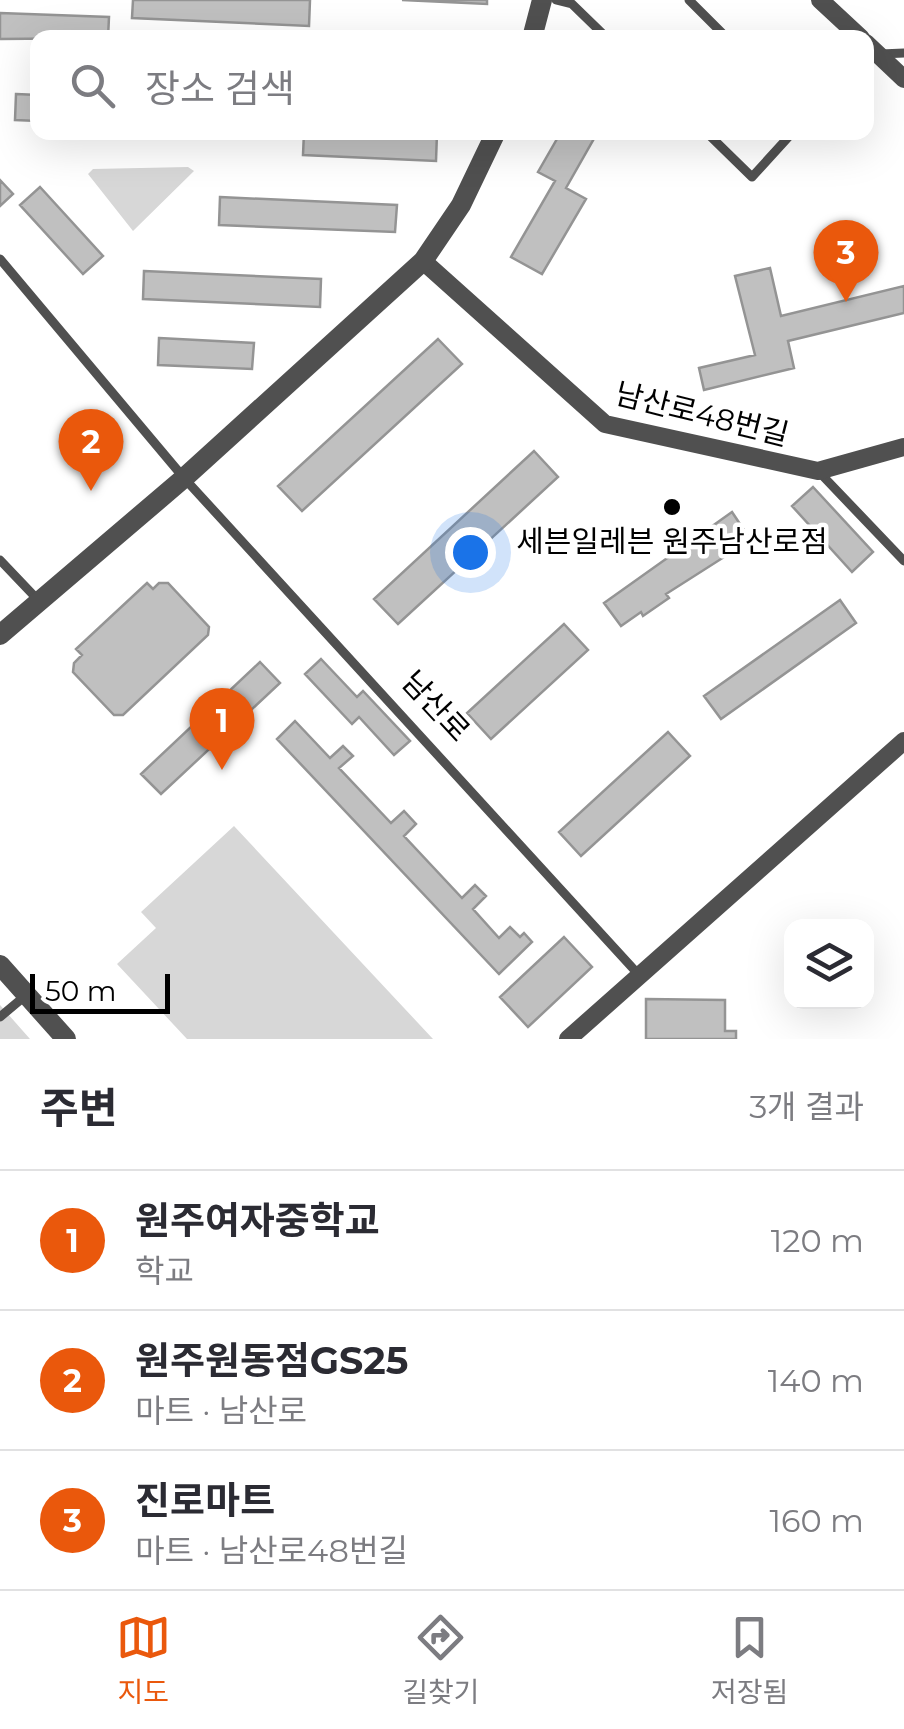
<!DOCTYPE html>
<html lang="ko">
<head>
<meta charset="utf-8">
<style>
  body { margin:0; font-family:Montserrat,"Noto Sans KR",sans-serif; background:#f2f2f3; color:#2b2b33 }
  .controls { position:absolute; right:30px; bottom:30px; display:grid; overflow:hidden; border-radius:20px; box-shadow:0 10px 40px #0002 }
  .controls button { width:90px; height:90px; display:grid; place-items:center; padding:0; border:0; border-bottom:2px solid #e1e1e2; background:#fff; color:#2b2b33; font:50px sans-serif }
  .scale { position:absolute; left:30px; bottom:25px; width:140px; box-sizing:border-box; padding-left:10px; border:5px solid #000; border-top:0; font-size:28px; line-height:35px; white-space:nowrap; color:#000; -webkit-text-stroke:8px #fff; paint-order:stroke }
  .you { position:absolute; left:470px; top:552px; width:35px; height:35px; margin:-25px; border:8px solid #fff; border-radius:50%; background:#1a73e8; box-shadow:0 0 0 15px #1a73e833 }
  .badge { display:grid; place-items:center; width:65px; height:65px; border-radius:50%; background:#ea580c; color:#fff; font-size:32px; font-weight:700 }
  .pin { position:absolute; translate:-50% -82px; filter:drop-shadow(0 2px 5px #0008) }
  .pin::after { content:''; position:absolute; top:52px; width:35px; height:30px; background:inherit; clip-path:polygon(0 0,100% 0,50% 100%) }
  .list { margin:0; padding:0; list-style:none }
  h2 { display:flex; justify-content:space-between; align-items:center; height:130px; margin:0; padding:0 40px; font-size:42px }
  h2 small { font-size:32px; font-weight:400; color:#7c7c81 }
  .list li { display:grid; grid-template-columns:65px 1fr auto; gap:30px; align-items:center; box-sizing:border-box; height:140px; padding:0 40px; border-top:2px solid #e1e1e2 }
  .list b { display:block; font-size:38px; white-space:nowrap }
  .list p { margin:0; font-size:32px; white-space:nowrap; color:#7c7c81 }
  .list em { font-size:32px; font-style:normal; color:#7c7c81 }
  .icon { flex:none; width:55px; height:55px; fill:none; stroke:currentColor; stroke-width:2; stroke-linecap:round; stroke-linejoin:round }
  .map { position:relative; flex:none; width:904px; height:1039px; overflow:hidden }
  .search { position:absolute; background:#fff; box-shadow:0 10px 40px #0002; left:30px; right:30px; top:30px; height:110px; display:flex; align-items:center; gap:25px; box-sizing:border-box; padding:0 35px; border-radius:20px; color:#7c7c81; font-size:38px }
  .sheet { height:550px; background:#fff }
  nav { display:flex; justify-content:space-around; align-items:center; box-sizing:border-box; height:140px; border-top:2px solid #e1e1e2; background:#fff; font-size:28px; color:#7c7c81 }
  nav a { display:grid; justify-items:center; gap:5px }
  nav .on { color:#ea580c }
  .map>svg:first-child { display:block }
</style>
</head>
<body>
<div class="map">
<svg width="904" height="1039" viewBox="0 0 904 1039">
  <rect width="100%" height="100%" fill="#fff"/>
  <path fill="#d7d7d7" d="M188,167L194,171L133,231L88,174L93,169Z
    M234,826L433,1039H187L117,964L156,928L141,912Z
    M0,1005L30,1039H0Z"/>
  <path fill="#c0c0c0" stroke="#949494" stroke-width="2.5" d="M133,0H310L309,26L132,18Z
    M402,0H487V4Z
    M0,13L109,17L108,38L0,39Z
    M16,94L38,95V121L15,120Z
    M304,132L437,133L436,161L303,155Z
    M561,132L596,135L566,188L586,199L542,274L511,257L555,181L538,172Z
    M0,180L13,194L0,206Z
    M40,187L103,256L83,274L20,205Z
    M220,197L397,205L395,232L219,225Z
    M770,268L781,316L904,286V313L788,341L794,368L704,390L699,368L755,355L735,276Z
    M144,271L321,279L320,307L143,299Z
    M159,338L254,343L252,369L158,365Z
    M438,339L462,364L302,511L278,486Z
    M534,451L558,477L398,624L374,599Z
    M813,487L873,552L852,572L792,506Z
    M732,512L748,536L730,549L732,552L666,594L669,598L643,616L641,612L621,626L604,603Z
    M147,583L153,589L159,583H168L209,627L208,635L123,715H114L73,672L74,663L82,655L76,649Z
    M840,600L856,623L721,719L704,696Z
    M564,624L588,650L491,739L467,713Z
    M321,659L357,697L363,691L410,741L394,755L359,717L352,724L305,674Z
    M260,662L280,683L161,794L141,774Z
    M295,721L330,758L343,746L353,756L339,768L391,823L404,811L416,824L404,836L462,898L475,885L486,896L473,909L499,938L510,927L520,937L524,933L532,942L499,974L277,739Z
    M668,732L690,756L581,856L559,832Z
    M564,937L592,967L528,1027L500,997Z
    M646,999L725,1000V1031H736V1039H646Z"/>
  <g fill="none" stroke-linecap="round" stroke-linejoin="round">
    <path stroke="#505050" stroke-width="9" d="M556,0L572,4L607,38
      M689,0L727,38
      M881,54L904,53
      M706,132L752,177L793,132
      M0,259L184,478L639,975
      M820,473L904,561
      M0,560L39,601
      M0,1017L25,996"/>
    <path stroke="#505050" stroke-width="18" d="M820,0L861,38
      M866,43L904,79
      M423,261L605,424L818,471L904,447
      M568,1039L904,741"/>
    <path stroke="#505050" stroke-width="20" d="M532,38L542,0
      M0,635L184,478L423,261L461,205L496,132
      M0,965L66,1039"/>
  </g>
  <circle fill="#000" stroke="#fff" stroke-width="4" cx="672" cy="507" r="10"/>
  <g text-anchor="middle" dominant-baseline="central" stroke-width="9" stroke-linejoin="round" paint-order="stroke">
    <g font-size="30" fill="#000" stroke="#fff">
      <text transform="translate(702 414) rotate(14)">남산로48번길</text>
      <text transform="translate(436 706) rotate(47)">남산로</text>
    </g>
    <g font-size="30" fill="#000" stroke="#fff">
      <text x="672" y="541">세븐일레븐 원주남산로점</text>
    </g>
  </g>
</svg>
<div class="controls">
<button><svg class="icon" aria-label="layers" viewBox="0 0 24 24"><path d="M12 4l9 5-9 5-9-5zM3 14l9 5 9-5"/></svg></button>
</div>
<div class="scale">50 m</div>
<div class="you"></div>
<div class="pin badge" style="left:222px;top:770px">1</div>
<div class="pin badge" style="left:91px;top:491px">2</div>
<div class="pin badge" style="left:846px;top:302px">3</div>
<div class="search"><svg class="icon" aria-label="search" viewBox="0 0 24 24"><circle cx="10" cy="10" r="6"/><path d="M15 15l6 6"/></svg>장소 검색</div>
</div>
<section class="sheet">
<h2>주변<small>3개 결과</small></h2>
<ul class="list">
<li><span class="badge">1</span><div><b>원주여자중학교</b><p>학교</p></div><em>120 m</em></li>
<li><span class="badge">2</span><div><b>원주원동점GS25</b><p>마트 · 남산로</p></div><em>140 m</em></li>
<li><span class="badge">3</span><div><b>진로마트</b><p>마트 · 남산로48번길</p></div><em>160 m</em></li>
</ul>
</section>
<nav>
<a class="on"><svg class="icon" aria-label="map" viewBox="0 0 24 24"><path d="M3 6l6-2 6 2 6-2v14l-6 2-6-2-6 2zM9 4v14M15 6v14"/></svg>지도</a>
<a><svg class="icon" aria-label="directions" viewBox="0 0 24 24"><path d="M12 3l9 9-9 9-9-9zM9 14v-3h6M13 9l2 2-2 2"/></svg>길찾기</a>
<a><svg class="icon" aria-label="saved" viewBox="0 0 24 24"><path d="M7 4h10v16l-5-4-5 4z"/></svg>저장됨</a>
</nav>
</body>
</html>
